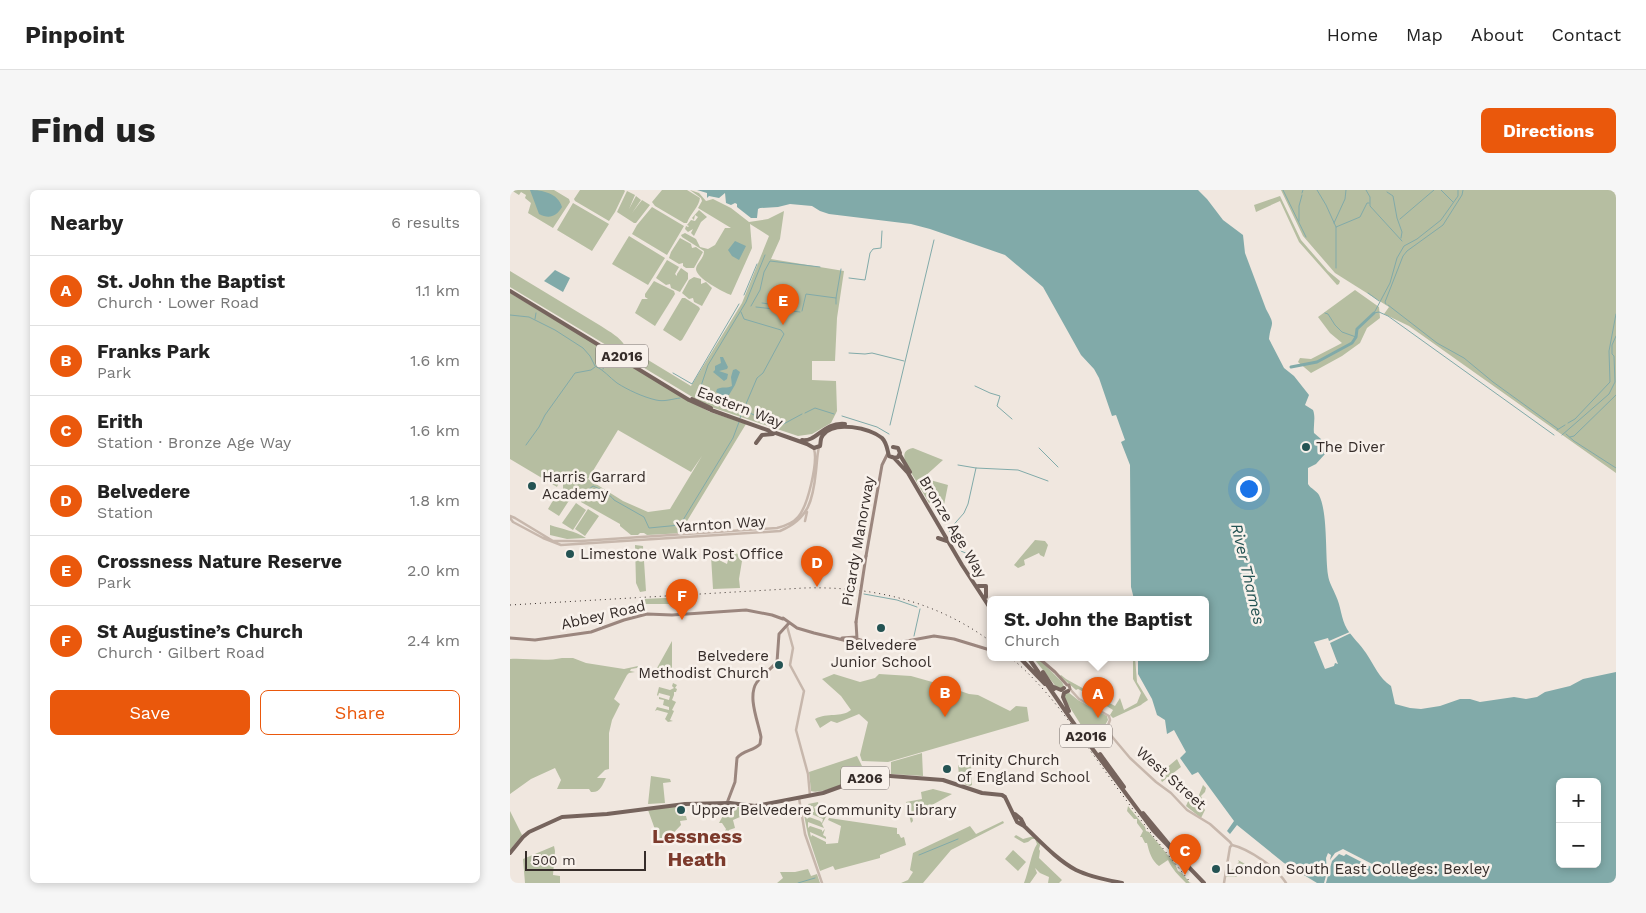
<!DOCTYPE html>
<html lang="en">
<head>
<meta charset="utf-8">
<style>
  body { margin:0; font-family:"Work Sans",sans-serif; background:#f6f6f6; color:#222 }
  .controls { position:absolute; right:15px; bottom:15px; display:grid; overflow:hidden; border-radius:8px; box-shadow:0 2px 8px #0003 }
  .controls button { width:45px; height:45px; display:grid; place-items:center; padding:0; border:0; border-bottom:1px solid #e0e0e0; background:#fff; color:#222; font:25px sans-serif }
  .scale { position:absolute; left:15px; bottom:12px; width:121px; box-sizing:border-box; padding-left:5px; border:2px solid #362d2a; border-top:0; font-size:14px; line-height:18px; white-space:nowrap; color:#362d2a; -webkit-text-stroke:4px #f8f1eb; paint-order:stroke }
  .you { position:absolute; left:738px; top:298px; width:18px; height:18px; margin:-12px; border:4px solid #fff; border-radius:50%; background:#1a73e8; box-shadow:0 0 0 8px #1a73e833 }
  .badge { display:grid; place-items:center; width:32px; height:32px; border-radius:50%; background:#ea580c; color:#fff; font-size:16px; font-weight:700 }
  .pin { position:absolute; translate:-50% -41px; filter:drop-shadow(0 1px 2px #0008) }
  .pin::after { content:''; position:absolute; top:26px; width:18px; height:15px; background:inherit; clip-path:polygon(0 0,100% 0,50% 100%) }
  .popup { position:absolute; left:477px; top:406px; width:222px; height:65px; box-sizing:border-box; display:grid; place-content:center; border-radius:8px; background:#fff; filter:drop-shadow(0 1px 4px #0005); font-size:16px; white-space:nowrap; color:#767676 }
  .popup b { font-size:19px; color:#222 }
  .popup::after { content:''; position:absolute; left:50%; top:100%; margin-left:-10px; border:10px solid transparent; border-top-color:#fff }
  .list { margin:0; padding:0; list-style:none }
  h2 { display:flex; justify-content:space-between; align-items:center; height:65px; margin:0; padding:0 20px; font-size:21px }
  h2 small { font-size:16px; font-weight:400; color:#767676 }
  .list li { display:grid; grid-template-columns:32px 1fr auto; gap:15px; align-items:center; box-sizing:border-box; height:70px; padding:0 20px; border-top:1px solid #e0e0e0 }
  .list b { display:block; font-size:19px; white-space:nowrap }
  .list p { margin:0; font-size:16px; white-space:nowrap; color:#767676 }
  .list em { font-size:16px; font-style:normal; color:#767676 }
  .actions { display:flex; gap:10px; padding:15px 20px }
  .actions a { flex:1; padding:11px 0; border:1px solid #ea580c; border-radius:8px; text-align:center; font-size:18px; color:#ea580c }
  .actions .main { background:#ea580c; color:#fff }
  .map { position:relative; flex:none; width:1106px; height:693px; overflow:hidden; border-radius:8px }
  header { display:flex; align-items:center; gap:30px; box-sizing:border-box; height:70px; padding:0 25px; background:#fff; border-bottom:1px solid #e0e0e0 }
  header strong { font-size:24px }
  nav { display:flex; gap:28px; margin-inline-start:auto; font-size:18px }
  .intro { display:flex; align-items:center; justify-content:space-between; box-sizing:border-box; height:120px; padding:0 30px }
  h1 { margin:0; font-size:35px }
  .button { padding:12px 22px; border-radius:8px; background:#ea580c; color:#fff; font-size:18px; font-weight:700 }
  main { display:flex; gap:30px; padding:0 30px }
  aside { flex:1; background:#fff; border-radius:8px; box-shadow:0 2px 8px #0003 }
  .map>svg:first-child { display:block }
</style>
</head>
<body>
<header>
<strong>Pinpoint</strong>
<nav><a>Home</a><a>Map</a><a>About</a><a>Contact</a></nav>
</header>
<div class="intro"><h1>Find us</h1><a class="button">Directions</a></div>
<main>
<aside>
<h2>Nearby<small>6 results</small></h2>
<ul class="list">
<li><span class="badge">A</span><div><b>St. John the Baptist</b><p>Church · Lower Road</p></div><em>1.1 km</em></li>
<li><span class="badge">B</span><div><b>Franks Park</b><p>Park</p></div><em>1.6 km</em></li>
<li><span class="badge">C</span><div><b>Erith</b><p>Station · Bronze Age Way</p></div><em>1.6 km</em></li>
<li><span class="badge">D</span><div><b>Belvedere</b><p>Station</p></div><em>1.8 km</em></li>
<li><span class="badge">E</span><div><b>Crossness Nature Reserve</b><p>Park</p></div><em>2.0 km</em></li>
<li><span class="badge">F</span><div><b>St Augustine’s Church</b><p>Church · Gilbert Road</p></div><em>2.4 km</em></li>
</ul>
<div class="actions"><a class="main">Save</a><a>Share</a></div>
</aside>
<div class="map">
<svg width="1106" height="693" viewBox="0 0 1106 693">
  <rect width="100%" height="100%" fill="#f0e7df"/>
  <path fill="#b6bea1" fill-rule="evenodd" d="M1,0H44L59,9L60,12L43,38L18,23L21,13L15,8L16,5L11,2L9,5Z
    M70,0H114L115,1L105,22L99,31L65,11L64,9Z
    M152,0H177L190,8C189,17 180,24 177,33H174L145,16L142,12Z
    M180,0L189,3L196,11L203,9L221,18L239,32L258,29L274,21L270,49L261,69L334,81L327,128L325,171H302V190L326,191L327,221L321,233L302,244L288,246L201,217L184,208L0,97V81L91,136C100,142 110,147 115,156L181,196L232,113L259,46L240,34L242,58L221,105C213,102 186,88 186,79C187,72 194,69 194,61L172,47L171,45L175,43L186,49L190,57L198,59L205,55L215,38H221L188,18L192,11L191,8Z
    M771,0H1106V283L899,136L874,124L879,117L825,83L793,46Z
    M117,1L125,5L119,19L126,6L131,10L122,23L132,10L140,15L126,33H124L107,22Z
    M770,6L791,50L818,81L830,91L829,94L827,95L789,52L770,11L746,22L744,15Z
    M63,13L99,34L82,61L47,40Z
    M142,17L174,36L157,65L122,44L127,35Z
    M189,20L197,27L191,32L184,46L181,43L183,39L178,42L175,39L176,36L178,37L179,36L177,35L181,30L185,31L188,27L185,25L184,30L182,28Z
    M119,46L155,68L138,95L102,74Z
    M170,48L181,54L182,58L186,57L193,62L184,78H176L173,76V73L169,74L159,68L161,62Z
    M157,70L169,77L165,84L167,86V84L171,78L178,83V89L170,102L161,98L160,94L156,95L146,88Z
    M184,87L191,89V94L196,92L202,98L192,116L184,112L183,108L179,109L172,103L179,90Z
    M144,91L164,101L165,104L145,136L125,123L132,109H138L135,107V104Z
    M845,100L869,117L870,128L857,138L850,153L832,166L801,183L788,172L790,168L801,169L832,153L820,143L808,127Z
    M0,103L185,214L200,222L236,234L174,336V343L137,345L134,343H130L128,345H121L110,336V334L71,312L76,299L65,308L53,300V287L51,288L47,297L0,269ZM108,240L181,282L192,266L160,319L138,322L113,311L78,289Z
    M172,108H175L189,117L190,119L172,150L170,151L153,140Z
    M403,258L433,270L413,288L438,295L434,315L419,313L396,274C393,265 393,260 403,258Z
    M48,302L60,309L49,326L38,319Z
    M66,313L76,320L63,340L52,333Z
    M78,319L89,326L75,346L65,339Z
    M40,335C52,339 65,341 76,348L57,349L40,345Z
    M525,350L535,351L538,355L534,367L530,365L529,363L514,370L515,375L508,378L504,375Z
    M125,355L133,356L136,401L130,402L126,393Z
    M220,362L233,365L229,389L230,398L203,399L201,366L217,374Z
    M176,407V414H133V409Z
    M162,451V478L160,479H148L147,478Z
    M623,467H625L627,492L638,510L632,514L631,515L603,528L600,525L603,520L590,512V510L568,499L566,500L550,486L551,485L556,489L605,516L610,508L614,520L627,513L631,503L623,489Z
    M52,468H63L76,473L114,479L128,476L132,477L121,479L120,481L125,482L119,483L117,485L104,509L110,514L102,530L99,543V579L95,580L87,588H96C92,596 90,603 81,602L79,599H47L51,590L45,578L21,589L0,604V469C17,468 35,472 52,468Z
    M525,470L531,471L552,492L554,496V498H547Z
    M324,484L350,492L365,488L369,484L401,486L433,495L459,504L468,505L500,521L506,516L517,517L519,531L378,572L352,571L350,565L358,532L349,524L327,533L321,531L310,538L305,529C318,522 331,528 341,520L331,506L312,489Z
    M163,493L167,495L165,498L167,499L166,502H164V505L162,510L166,512L162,520L164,521L160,530L163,531L158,532L155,529L158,523L147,520L145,521L147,517L159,520V517L153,515L154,510L149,509V507L159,510L160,506L149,503L148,506L147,505L149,497L160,500L164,498L162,496Z
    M558,502L568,510L597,526L598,530L594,537L582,536L573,534L571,535L554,508L555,504Z
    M412,563L413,586L381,584V572Z
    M347,566L356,584C345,589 312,605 301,601L299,582Z
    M667,569L671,577L652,592L651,590L657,583L654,580Z
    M461,573L462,595L460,596L448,592L449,585L448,575Z
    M141,586L160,589L161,592L153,593L155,613L138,614Z
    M693,595L696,598L695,602L691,606L694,613L692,616L695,620L691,628L676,616L680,607L682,610H687Z
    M423,599L442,604L402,626L403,631L401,633L396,612L412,609L411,602Z
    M308,612L309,618L305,616L304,618L312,622V624L313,625L314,622L317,625L312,634L314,638L298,632V638L300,636L312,640V642L315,639L313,645L316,647V649L300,642L301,647L302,645L316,652V654L328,653L331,636L318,630L319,628L387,638V644H389L391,648L394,647L396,655L370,665V668L325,680L323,676L310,681L298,645L294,625H295L297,629L299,627L310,631L312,633L313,629L299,623L304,622L303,616L298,617V614Z
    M168,615V623H172L173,626H176L177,630L170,631L171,635L151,656L138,620Z
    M220,616L229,617L230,627L223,630L225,638L219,640L218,643L214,645L212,642L215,641L216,639L212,633H209L217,618Z
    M618,616L635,637L636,641L639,642L665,674L668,681L672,683L680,693H676C668,685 662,679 658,670L649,676C642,671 639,662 637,653H635L632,647H630L633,641L627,633V629H624L617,621Z
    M0,621L12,645L0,660Z
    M493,631L494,633L441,660L413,693H391L398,690L403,682L400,680L403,663L460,636L466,644Z
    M506,645L513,649L524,646L531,652L529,659L530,661L529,668L552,690L549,693H538L539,687L530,683L525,678L527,683L520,693H514C519,681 521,663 527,654L525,649H522L518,652L514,653L504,647Z
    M44,656L45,661L43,685L50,686V693H15L13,669Z
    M503,660L516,672L508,681L495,669Z
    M728,670L737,675L726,687H716L718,679L722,680L729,672Z
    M298,679L301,686L307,684L310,693H267L273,688L270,682H285Z"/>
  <path fill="#81aaa9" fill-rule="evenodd" d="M20,0C32,0 48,3 52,17C46,27 39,29 29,24Z
    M187,0H688L697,9L713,30L733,45L735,63L756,119C766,137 761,131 759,149L774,178L784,186L799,205L795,215L803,220C806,228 803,235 804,243L811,249L815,264L806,274L798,278V294C801,299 806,300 809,305C818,323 815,364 818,385C819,393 823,398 826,406C831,416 831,429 837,439C842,447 850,454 856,463C864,475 869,488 881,496L885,514L900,518L911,519L930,516L950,509H960L970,512L1004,507L1016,509L1027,507L1035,502L1060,496L1073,489L1106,482V693H807L774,673L727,635L720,644L717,641L724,631L688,582L682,585L670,568L676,562L664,540L657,544L655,530L647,525L642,509L628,484V467H696V409H624L621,397L620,275L611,252L615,250L606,225L602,226L589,188L584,179L571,165L533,97L495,65L420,39L401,34L319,24L310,21L302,16L280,14L268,17L250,18L248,19L247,28H241L227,17V14L225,13L221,15L216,13L215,3L209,8L199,6L197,8V3ZM1050,592H1087V674H1050Z
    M225,51L236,56L229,70L222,66L218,60Z
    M45,80L60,88L53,102L34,91Z
    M210,167H213L218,177L217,179L209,181L218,184L217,189L214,191L203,182L205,180V176L211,173Z
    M226,179L230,182L225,195L219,205L213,206L206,202L207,199C213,196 217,199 222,196L221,187L223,180Z"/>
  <path fill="#f0e7df" d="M842,441L843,442L820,453L828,474L825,473L824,476L815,479L804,452L818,448L819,451Z
    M833,659L870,678L869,681L836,664L834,666L829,664L822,671L816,693H814L817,682L816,668L818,663L821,665L820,670L825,663Z"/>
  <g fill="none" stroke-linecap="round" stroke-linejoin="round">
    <path stroke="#81aaa9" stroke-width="1" d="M773,0L796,47
      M807,0L816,15L826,37
      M856,0L860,7V16L892,51
      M931,0L943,12
      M948,0V6L931,30L907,49L894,56L887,68L880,93L864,123L869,122L878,126L1044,245
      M877,2L883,6L887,28L892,42L891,48
      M792,3L793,0
      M890,29L924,0
      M789,31V16L792,5
      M824,33L835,9L836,0
      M255,65L236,112L198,175L191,196L206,211L234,220L268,237L292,224
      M826,78V37L850,27L857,13H859
      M339,88L355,90L360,63L363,59L371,58L372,41
      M858,103L869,111
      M234,105L247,74
      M276,112L283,103
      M252,113L274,116
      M326,114V108L331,79
      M876,114L875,112L893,66L897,61L933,35L952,5L953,0
      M878,115L927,153L954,168L983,192L1048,239
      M241,116L250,100L254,82L260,71L310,77
      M246,117L290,122
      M292,121L296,104L326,108
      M815,123L818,124L825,135L832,142L846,147
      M0,125L19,127L45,140L73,158L80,166L85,176C94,180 99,187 107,193C118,200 133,207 146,210C154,212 162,209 170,208
      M25,129L26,123
      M339,163L355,164L362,163L394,171
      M93,179L98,166
      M163,183L182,194L229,114
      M465,196L480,203L490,206L487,216L502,229
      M295,223L305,218L324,224
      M332,226L367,237L379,244
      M230,228L247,188L253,183L274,144L271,140L234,129L231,122
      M1058,233L1065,229L1100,192L1099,161L1106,124
      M380,235L424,50
      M1047,240L1055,235
      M1056,244L1064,251L1106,278
      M1052,245L1099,204L1105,192L1104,166L1102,164V155L1106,146
      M1060,247L1064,246L1106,205
      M16,255L29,237L35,225L65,183L81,180L85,177
      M529,258L548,277
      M448,275L466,278L508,280L538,291
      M68,308L83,296C88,298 101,305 104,310L134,327L139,338L170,335L223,248L229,232
      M462,366L451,361L439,340L454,323L458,314L466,278
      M354,404L387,410L407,417
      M404,446L410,419
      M409,665L448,649
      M288,693L305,688"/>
    <path stroke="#81aaa9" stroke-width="3" d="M781,177L807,172L842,153L846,147L847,139L864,123"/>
    <path stroke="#c7b7ac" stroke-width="2.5" d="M0,326L5,328L43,351H71L267,338C275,336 283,333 288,327C298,316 308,272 304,259
      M0,328L3,332L33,348L51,355L270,341C299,329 303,310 306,281C307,273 307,265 309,257
      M295,331L297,322
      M277,436L283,458L280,475L294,501L286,540L298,584L300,606
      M560,499L569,509L599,526L600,530L597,538L599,543L620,568L646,592L661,603L677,620L700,634L720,652L722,655C739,659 767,678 776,693
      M289,608L295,644L312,693
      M714,693L720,657L722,655"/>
    <path stroke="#9b867e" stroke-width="3" d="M356,366L372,275L378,263
      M273,428L287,438L304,443L354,455L386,453L424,446L444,449L480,460
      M346,432L347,449L361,453
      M0,448L25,450L81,442L114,430L137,424L162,425L236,420L262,425L273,429
      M332,448L346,447
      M494,467L501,469
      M531,470L545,482L557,495H559L560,499
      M217,613L225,592L227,568C233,560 244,561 250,554L251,547C248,531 237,506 247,492C253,484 261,479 267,472L269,444L279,433"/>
    <path stroke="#76645d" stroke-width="4" d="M0,101L179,210L201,220L297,254L304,258L310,256C311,252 310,248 313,245C324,230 360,238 372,248C377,253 377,259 379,266L385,268L388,267L390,263L388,258L383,257
      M182,209L201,218
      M292,250C307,252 313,232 335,234
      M246,253L252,245L263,244
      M390,265L400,282
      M385,269L398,283L452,375L480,418
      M428,348L437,351
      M468,396H476V407
      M518,467L567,538L643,640L694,693
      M511,469L535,494
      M533,482L544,499
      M544,497L551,500L554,498
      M558,501L554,503L553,507L559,521
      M590,564L614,597
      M633,623L662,658
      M505,624L511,629L514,635
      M0,663L13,647L19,642L52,627L97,624L175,614L220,613L245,616L313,603L360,586L367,585L433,590L472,603L492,605L495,607L507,632L514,636C530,651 547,670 566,680C580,687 597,690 612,693"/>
    <path stroke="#362d2a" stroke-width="1" stroke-dasharray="1 4" stroke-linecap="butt" d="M0,415L294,398C361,396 426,411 480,451
      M500,467C538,498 566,541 595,581C622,619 651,657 681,693"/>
    <path stroke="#9b867e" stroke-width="3" d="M346,432L356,366
      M518,468L531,470
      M501,469H510"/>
  </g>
  <g fill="#245353" stroke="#f8f1eb" stroke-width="2">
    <circle cx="796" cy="257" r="5"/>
    <circle cx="22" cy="296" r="5"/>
    <circle cx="60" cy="364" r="5"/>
    <circle cx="371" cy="438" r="5"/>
    <circle cx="269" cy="475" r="5"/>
    <circle cx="437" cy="579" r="5"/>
    <circle cx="171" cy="620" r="5"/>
    <circle cx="706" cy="679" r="5"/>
  </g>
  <g text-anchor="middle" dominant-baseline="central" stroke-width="5" stroke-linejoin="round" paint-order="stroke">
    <g fill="#f8f1eb" stroke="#706864" stroke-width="1">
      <rect x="86" y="154.5" width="52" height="23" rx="4"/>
      <rect x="550" y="534.5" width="52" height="23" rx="4"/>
      <rect x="331" y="576.5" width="48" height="23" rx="4"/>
    </g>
    <g font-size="14" font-weight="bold" fill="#362d2a">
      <text x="112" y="166">A2016</text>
      <text x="576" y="546">A2016</text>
      <text x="355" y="588">A206</text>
    </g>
    <g font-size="15" fill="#362d2a" stroke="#f8f1eb">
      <text transform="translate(230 217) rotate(21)">Eastern Way</text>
      <text transform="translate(211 334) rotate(-4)">Yarnton Way</text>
      <text transform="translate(443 337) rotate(59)">Bronze Age Way</text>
      <text transform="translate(348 351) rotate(-80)">Picardy Manorway</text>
      <text transform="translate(93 425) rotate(-13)">Abbey Road</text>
      <text transform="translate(661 588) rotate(41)">West Street</text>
    </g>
    <g font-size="15" fill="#362d2a" stroke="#f8f1eb" text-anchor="start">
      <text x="806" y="257">The Diver</text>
      <text x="32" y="287">Harris Garrard<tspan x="32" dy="17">Academy</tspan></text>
      <text x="70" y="364">Limestone Walk Post Office</text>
      <text x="371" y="455" text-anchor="middle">Belvedere<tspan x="371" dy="17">Junior School</tspan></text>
      <text x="259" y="466" text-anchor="end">Belvedere<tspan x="259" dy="17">Methodist Church</tspan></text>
      <text x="447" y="570">Trinity Church<tspan x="447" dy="17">of England School</tspan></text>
      <text x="181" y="620">Upper Belvedere Community Library</text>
      <text x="716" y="679">London South East Colleges: Bexley</text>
    </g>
    <g font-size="16" font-style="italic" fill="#245353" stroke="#f8f1eb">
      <text transform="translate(738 384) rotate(77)">River Thames</text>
    </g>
    <g font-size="20" font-weight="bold" fill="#7c3a2c" stroke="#f8f1eb">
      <text x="187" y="646">Lessness<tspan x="187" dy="23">Heath</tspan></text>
    </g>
  </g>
</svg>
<div class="controls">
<button>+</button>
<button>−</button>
</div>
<div class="scale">500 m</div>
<div class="you"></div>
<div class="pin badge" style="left:588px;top:528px">A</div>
<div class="popup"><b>St. John the Baptist</b>Church</div>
<div class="pin badge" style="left:435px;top:527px">B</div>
<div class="pin badge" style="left:675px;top:685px">C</div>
<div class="pin badge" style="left:307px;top:397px">D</div>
<div class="pin badge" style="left:273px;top:135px">E</div>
<div class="pin badge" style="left:172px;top:430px">F</div>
</div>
</main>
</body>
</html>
